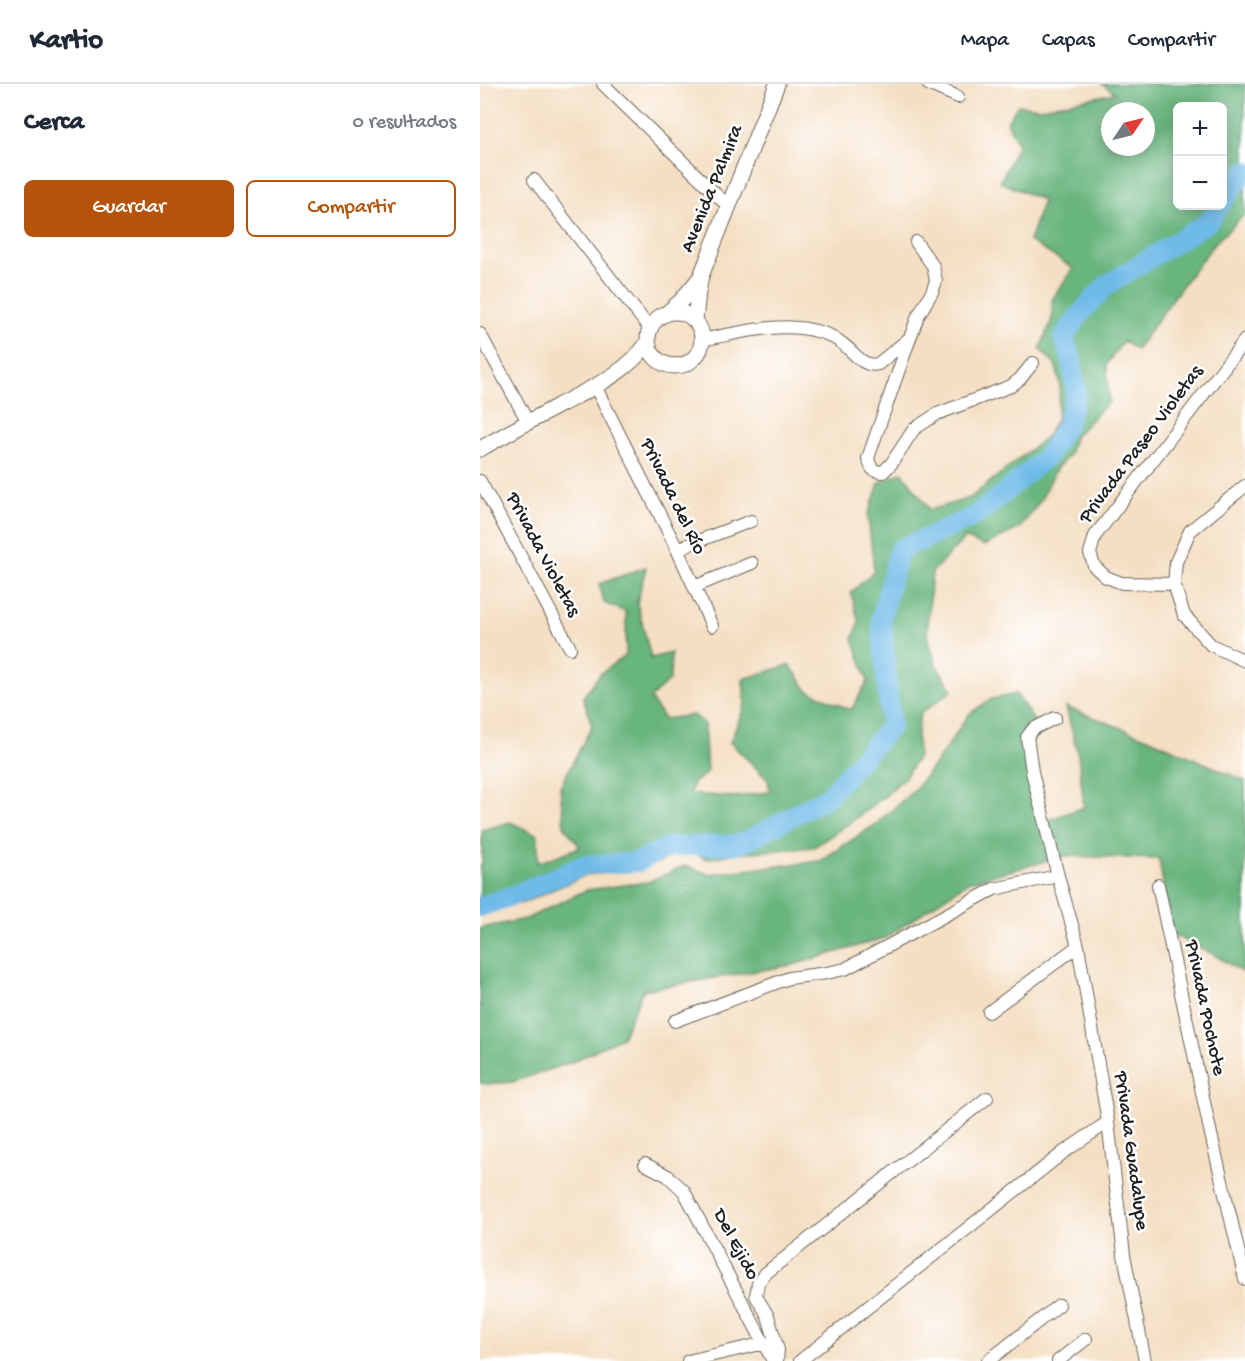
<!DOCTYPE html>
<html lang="es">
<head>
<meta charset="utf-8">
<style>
  body { margin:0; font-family:"Gochi Hand",sans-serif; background:#f2f2f3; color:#1f2937 }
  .controls { position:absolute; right:18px; top:18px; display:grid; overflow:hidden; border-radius:9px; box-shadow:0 3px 15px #0003 }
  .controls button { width:54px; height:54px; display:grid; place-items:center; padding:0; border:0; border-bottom:2px solid #e0e1e3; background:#fff; color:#1f2937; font:30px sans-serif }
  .compass { position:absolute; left:621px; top:18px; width:54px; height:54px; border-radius:50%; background:#fff; box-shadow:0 3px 15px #0003; rotate:55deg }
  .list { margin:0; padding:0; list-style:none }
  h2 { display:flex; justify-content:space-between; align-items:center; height:78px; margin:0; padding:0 24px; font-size:26px }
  h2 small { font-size:20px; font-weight:400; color:#747a83 }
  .actions { display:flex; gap:12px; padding:18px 24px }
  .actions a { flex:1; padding:14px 0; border:2px solid #b45309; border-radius:9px; text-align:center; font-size:21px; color:#b45309 }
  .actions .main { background:#b45309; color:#fff }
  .map { position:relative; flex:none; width:765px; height:1277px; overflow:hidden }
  header { display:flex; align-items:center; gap:36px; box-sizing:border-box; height:84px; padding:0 30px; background:#fff; border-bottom:2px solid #e0e1e3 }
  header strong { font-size:28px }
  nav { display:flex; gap:33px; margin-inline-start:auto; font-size:21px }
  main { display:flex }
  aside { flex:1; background:#fff }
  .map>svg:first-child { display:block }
</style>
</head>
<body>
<header>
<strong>Kartio</strong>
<nav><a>Mapa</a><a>Capas</a><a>Compartir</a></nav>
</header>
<main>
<aside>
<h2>Cerca<small>0 resultados</small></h2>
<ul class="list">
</ul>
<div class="actions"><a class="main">Guardar</a><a>Compartir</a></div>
</aside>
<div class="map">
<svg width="765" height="1277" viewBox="0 0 765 1277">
  <rect width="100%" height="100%" fill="#fff"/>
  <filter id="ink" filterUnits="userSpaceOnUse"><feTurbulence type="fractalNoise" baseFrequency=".0167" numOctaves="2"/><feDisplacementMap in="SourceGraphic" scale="12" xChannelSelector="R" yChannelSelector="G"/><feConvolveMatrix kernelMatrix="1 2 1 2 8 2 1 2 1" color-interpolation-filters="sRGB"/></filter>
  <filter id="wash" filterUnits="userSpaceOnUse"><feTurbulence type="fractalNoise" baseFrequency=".008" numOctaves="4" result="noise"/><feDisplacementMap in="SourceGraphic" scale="24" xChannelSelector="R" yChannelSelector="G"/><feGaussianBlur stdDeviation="1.35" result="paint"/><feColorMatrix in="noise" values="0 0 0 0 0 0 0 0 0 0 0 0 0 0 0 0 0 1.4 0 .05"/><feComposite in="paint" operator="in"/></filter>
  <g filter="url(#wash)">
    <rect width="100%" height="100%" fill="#f4dfc3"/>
    <path fill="#69b57e" stroke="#42684d" stroke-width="1.5" fill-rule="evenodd" d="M622,0H765V130L735,159L707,195L656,266L643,257L627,280L629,318L594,353L589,371L577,384L560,417L540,444L504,462L485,454L452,488L447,549L456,581L473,606L440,630L437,652L438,673L425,693L405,712L367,741L334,763L252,770L226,775L213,768L199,766L186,775L161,786L106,791L43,819L0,826V782L2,780V746L30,738L58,751V779L100,763L84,742L80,703L112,642L103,613L120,590L146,571V528L124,519L119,500L166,483L157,519L171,574L191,569L190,596L170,614L184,635L214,631L224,639L227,689L213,699L210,710L255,713L290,708L288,696L250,658L265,621L263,595L310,581L327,606L371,626L388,597L373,555L379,539L371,509L394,487L388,431L399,399L422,388L450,426L490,414L566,353L577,334L580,301L576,282L560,265L572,235V216L593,184L549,157L563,116L520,98L538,60L527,38L538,21L561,24L635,9ZM698,22H742V122H698ZM630,27H666V63H630Z
      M536,610L559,644L544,660L565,737L604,723L598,671L586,623L668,654L765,697V890L733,870L691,850L679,775L586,772L488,798L405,854L313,881L163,906L142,953L94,977L33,998L7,1000L0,999V844L46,835L106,806L168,798L205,782L229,790L340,777L395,741L434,706L456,679L489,630L511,615Z"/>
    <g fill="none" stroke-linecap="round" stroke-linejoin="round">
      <path stroke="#6ebae8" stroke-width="20" d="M742,118L765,87
        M0,823L37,810L104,781L158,778L188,763L261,760L347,713L411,642L401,534L419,466L493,433L521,412L568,371L586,341L596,311L591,273L583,254L601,229L627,201L728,138L740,122"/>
    </g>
  </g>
  <g filter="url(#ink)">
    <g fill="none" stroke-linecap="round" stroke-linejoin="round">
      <g stroke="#686056" stroke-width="14">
        <path id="minor" d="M123,0L249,123
          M448,0L478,13
          M54,96L170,245
          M436,158L453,182L456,197L452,208L438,232L430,254L388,374C391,385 392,387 403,388L411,380L434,345L457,330L531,302L540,295L553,279
          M0,250L48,338
          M222,256C261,248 305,236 343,249C351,251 358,256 364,261C375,269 383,284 398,280L430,254
          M115,302L197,465L232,542
          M0,397L90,564
          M765,402L710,447L696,478L694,500L704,531L731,561L765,577
          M197,465L271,437
          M694,500L642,499L626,493L614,482L610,469L615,452L765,256
          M214,503L272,479
          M575,634L553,645L547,653L549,666L552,688L578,792L598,862L628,1038L644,1171L665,1277
          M678,801L730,1046L765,1195
          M509,928L598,862
          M195,937L309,894L347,889L365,885L514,805L578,792
          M165,1080L188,1092L204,1107L293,1277
          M208,1277L285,1259
          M297,1277L298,1266L288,1232L276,1212L278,1199L286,1189L507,1014
          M320,1277L584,1068L628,1038
          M508,1277L579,1221
          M578,1277L606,1255"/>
      </g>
      <g stroke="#686056" stroke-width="17">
        <path id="major" d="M168 255a27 27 0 1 1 54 0a27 27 0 1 1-54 0Z
          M186,230L201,217L219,195
          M215,237L218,208L221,192L297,0
          M0,365C26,350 52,336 78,322C109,305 148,289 168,258"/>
      </g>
      <use href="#minor" stroke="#fff" stroke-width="12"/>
      <use href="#major" stroke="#fff" stroke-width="15"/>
    </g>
  </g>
  <g text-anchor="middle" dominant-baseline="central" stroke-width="5" stroke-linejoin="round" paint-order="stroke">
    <g font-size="20" fill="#1c1c1c" stroke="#fff">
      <text transform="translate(233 105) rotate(-68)">Avenida Palmira</text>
      <text transform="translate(662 361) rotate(-53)">Privada Paseo Violetas</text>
      <text transform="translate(192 413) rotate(64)">Privada del Río</text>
      <text transform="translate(62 471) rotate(62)">Privada Violetas</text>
      <text transform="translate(724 924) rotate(78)">Privada Pochote</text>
      <text transform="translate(650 1067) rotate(82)">Privada Guadalupe</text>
      <text transform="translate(255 1161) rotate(62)">Del Ejido</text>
    </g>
  </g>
</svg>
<div class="controls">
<button>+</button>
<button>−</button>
</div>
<svg class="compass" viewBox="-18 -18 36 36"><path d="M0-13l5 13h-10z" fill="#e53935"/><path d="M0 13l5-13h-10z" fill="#747a83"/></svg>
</div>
</main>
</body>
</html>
